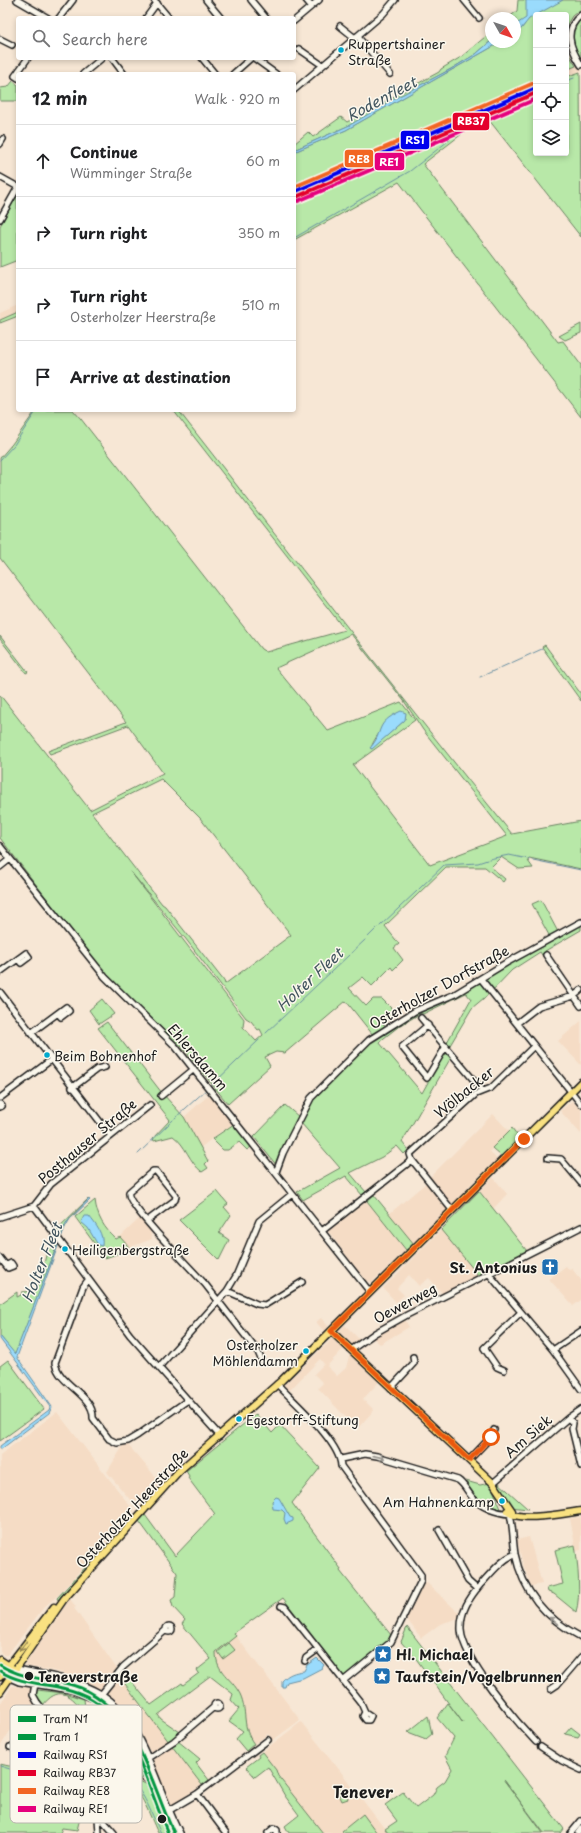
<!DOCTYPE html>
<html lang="en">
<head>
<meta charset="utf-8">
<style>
  body { margin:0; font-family:"Playpen Sans",sans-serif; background:#f6f6f6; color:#202124 }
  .controls { position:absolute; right:12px; top:12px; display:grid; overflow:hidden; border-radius:4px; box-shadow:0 2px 6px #0003 }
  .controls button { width:36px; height:36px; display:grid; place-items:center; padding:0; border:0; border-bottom:1px solid #e0e0e0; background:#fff; color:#202124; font:20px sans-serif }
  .compass { position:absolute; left:485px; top:12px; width:36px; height:36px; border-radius:50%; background:#fff; box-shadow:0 2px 6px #0003; rotate:130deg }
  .stop { position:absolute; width:12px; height:12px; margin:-9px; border:3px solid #ea580c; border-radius:50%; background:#fff }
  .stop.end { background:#ea580c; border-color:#fff; box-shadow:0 1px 4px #0008 }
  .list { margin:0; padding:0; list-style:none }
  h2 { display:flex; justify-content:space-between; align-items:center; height:52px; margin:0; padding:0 16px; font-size:17px }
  h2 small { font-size:13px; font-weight:400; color:#757577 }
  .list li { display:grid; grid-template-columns:26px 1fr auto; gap:12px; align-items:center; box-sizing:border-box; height:72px; padding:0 16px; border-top:1px solid #e0e0e0 }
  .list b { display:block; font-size:15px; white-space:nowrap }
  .list p { margin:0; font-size:13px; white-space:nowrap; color:#757577 }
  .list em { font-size:13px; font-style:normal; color:#757577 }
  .icon { flex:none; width:22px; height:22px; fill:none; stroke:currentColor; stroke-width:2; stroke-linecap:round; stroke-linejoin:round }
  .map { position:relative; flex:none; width:581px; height:1833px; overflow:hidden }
  .search { position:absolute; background:#fff; box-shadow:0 2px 6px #0003; left:16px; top:16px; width:280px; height:44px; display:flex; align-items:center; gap:10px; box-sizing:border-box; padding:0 14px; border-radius:4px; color:#757577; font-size:15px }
  .panel { position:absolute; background:#fff; box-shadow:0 2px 6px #0003; left:16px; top:72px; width:280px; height:340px; border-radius:4px }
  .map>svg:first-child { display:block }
</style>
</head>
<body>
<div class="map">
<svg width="581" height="1833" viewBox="0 0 581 1833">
  <rect width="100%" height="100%" fill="#f7e7d5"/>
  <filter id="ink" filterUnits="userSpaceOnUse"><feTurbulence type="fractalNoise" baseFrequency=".025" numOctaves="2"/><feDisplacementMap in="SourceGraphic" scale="8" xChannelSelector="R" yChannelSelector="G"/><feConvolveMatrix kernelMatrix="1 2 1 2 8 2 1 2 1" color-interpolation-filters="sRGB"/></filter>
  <g filter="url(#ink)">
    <path fill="#f5dcc5" d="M581,64V71L566,77V70Z
      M536,83V89L488,108L294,194V187Z
      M18,305V312L0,320V313Z
      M581,1021V1065L558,1041Z
      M210,1094L234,1124L224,1131L223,1130L200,1148L184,1117Z
      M572,1101L581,1109V1134L560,1111Z
      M493,1114L509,1131L490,1151L497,1160L475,1180L455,1202L451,1203L430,1177Z
      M493,1177L507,1194L493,1209L479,1191Z
      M426,1183L447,1210L414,1244L389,1214Z
      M367,1201L406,1250L372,1282L366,1281L328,1231Z
      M140,1218L150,1231L152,1239L128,1248L120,1237Z
      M441,1230L479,1276L443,1294L429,1278L419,1286L409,1275L397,1288L404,1295L396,1302L383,1288Z
      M566,1266L569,1270L572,1269L581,1280V1300L573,1306L549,1279Z
      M321,1318L329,1327L324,1331L316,1322Z
      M405,1320L409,1327L380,1344L373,1338Z
      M345,1325L360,1340L353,1345H349L337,1333Z
      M332,1339L344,1348L327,1366L337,1376L346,1368L350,1352L380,1381L363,1399L374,1410L357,1429L318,1388L323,1383L314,1374L324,1364L320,1359L289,1391L284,1385Z
      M57,1412L134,1511L58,1595L44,1607L7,1655H4L0,1652V1455Z
      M128,1445L161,1483L137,1508L107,1472L123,1446Z
      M581,1517V1550L576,1551L570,1518Z
      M529,1537L542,1584L531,1586L523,1564L517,1540Z
      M427,1583L459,1613V1618L440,1624L421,1638L406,1618L424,1584Z
      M70,1599L76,1607L74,1608L117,1669L101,1690L84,1680L59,1672L26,1666V1663Z
      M236,1636L300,1720L273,1740L268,1734L254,1744L250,1738L246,1730L240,1694L216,1663V1652Z
      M23,1675L79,1687L95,1693L108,1703L125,1723L136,1741L159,1798L155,1799L136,1751L129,1738L116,1734L105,1740L101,1758L109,1764L143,1779L146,1784L104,1766L98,1760L95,1755L96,1748L102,1739L119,1727L122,1731L127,1733L116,1716L105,1705L90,1695L20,1681Z
      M119,1676L169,1742L152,1751L149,1750L135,1722L127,1713L106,1693Z
      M12,1686L30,1688V1697L36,1707L17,1734L10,1731L0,1747V1704Z
      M301,1722L334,1763L388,1833H323L296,1800L262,1752Z
      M172,1746L202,1785L172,1805L169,1802L153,1761L154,1758Z"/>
    <path fill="#b8e8a8" stroke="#6a8262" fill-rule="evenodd" d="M518,0H581V9L572,16L566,26V15H536V83L294,187V152L346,130L501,42H515V33L521,29L525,24L524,21L515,25V18H508L517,11Z
      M581,19V58C573,46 568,30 581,19Z
      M491,32V41L476,54L451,69L394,99L350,125L294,150V144L308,132L313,137L341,117L347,122L439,72L441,69L461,57Z
      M566,47L568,53L576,66L566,70Z
      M580,72L581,237L489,120L492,118L490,115L467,130L423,164L558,342L563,341L581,365V417L399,182L294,240V194L488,108L536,89V153H566V77Z
      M13,81L18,85V101H0V88L8,87Z
      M17,195L18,260L0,267V226Z
      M18,312V316L0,323V320Z
      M581,324V333L565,340L559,336Z
      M36,410H73L81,419L261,649L266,652L345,630L173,410H178C289,552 398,694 512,834L581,821V869L529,858L528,861L533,868L519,869L501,857L491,867L505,879L503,882L485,867H446L385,926L399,944L394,948L403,960L393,970L391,967L372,986L363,977L349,988L366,1006L373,999H382L396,1013L383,1023L385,1026L373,1035L346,1001L285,1053L276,1052L265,1057L270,1066L228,1104L182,1047L125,994L96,962L0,838V695L90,810L163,773L128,725L50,754L48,751L126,722L0,558V458L12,444ZM351,634L404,701L423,730L507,836L430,865L353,765L415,720L401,702L328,731L276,668ZM398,713L405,720L371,749C372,740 389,719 398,713ZM161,779L200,818L291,935L225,984L224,981L165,906L162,904L92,813ZM130,871L185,938L246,1018L251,1021L258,1030L260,1029L263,1035L256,1041L243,1027L244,1019Z
      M0,636L28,672L26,673L0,639Z
      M545,645L581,694V701L542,647Z
      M541,900L558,932L550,937L532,904Z
      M581,924V930L545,951L548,956L544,958L540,952L512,970L490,993L472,1008L449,1047L453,1054L402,1142L408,1150L404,1154L397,1146L382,1157L350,1173L366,1192L362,1195L346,1176L303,1200L297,1192L340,1168L301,1123L313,1099L367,1044L413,1014ZM466,993L471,999L446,1044V1050L422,1093L379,1042L398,1027L421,1013L423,1014Z
      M102,999L114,1014L99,1024L89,1010Z
      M107,1022L162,1093L184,1117L208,1161L205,1164L208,1168L202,1172C189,1162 186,1145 173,1136L154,1141L153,1138L170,1120L98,1028Z
      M285,1105L299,1117L277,1166L254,1137Z
      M234,1124L251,1147L247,1150L239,1142L228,1150H223L212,1139Z
      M512,1128L520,1139L501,1156L492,1148Z
      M217,1191L228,1204L224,1207L231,1215L219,1233L229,1240L219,1260L179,1220Z
      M479,1191L527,1251L479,1276L441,1230Z
      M374,1195L414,1244L406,1250L367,1201Z
      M88,1199L70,1218L60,1237L55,1231Z
      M95,1200C97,1217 104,1228 116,1239L120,1237L128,1246L129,1250L105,1258L75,1217Z
      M55,1241L57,1244L52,1259L15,1355L0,1336V1304L17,1292V1297L21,1295L22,1292L35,1291L44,1273L42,1272L47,1251Z
      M8,1360L44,1409L0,1441V1366Z
      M256,1414L272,1433L280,1425L320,1468L292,1503L341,1569L340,1571L391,1635L387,1642L344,1677L283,1598L234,1633L236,1636L216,1652C216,1673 231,1677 240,1694C248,1711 241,1727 254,1744L246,1751L236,1739L243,1731L229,1721L239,1709L231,1700L233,1694L210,1676L158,1715L161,1719L180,1732L169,1742L119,1676L123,1671L151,1705L182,1683L183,1685L199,1673L197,1670L211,1659L182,1624L185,1620L173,1607L171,1600L175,1597L177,1573L139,1521L145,1515L175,1556L215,1514L188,1478L189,1476L186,1471Z
      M466,1481L480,1485L490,1483L502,1511C484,1506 474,1498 466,1481Z
      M498,1482L528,1509L510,1507L498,1485Z
      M575,1545C578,1564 581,1596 576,1612L554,1594L548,1592L547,1588L563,1584L555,1550Z
      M104,1547V1550L58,1600L57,1598Z
      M407,1627L564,1829L561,1833H544L504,1780L543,1833H388L385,1829L397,1821L385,1805L403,1792L416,1808L433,1795L437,1787L445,1781L452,1769L445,1756L454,1738L437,1718L448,1703L463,1723L417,1660L401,1642Z
      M229,1643L235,1650L223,1659L218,1652Z
      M37,1690L64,1693L84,1699L85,1708L82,1710C70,1692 57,1687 43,1705L36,1695Z
      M428,1716L432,1734L426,1739L408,1732Z
      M117,1726L119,1727L115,1729V1732C104,1737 96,1742 95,1755L104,1766L146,1784L167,1833H158C148,1813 142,1787 119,1777C113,1774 105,1774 98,1773L94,1758L87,1748Z
      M571,1727L580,1734L578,1737L565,1734Z
      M116,1734L124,1735L132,1750L131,1752L128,1749L113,1761L121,1767L133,1757L134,1760L136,1759L143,1779L109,1764L101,1758C95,1746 105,1739 116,1734Z
      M178,1741L200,1759L196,1763L209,1780L202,1785L172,1746Z
      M262,1752L276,1770L278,1776L323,1833H289L285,1826L299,1815L285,1796L268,1767L255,1777L246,1767L259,1757L258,1755Z
      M0,1764L9,1766L19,1765L47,1773H70L71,1775L92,1772L95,1806L80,1818L77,1830L62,1828L60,1833H0Z
      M343,1788L348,1799L342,1801L337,1790Z
      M363,1814L377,1833H344L342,1831Z"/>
    <path fill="#9adbfc" stroke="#688fa2" d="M526,0H563L529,19L521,29L515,33V25L526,18Z
      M491,41L501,42L346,130L294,152V150L350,125L394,99L451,69L476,54Z
      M401,711L406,713L405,720L372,749L370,748C385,731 373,724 401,711Z
      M89,1199L90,1200L70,1219L65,1227L17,1357L52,1407L49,1413L0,1450V1446L49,1410L50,1407L0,1339V1336L15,1354L66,1223Z
      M84,1216H89C96,1225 104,1234 102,1246L98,1245L88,1228L81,1222Z
      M276,1497L279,1498L290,1517L293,1518V1521L286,1524L284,1519L285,1513L282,1510L273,1509L272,1501Z
      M317,1658L324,1665L322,1668L303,1678L287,1682L285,1687H282V1681C288,1674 295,1672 304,1671L307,1665Z"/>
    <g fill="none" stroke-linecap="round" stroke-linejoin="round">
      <path stroke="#688fa2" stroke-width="1" d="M566,81L574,78
        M294,238L410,171L476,119L536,93
        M0,460L14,445L37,410
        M480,677L542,649
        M489,859L509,855L581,870
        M419,889L444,865L478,863L487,860
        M380,926L417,891
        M368,937L377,928
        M266,1033L365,940
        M212,1085L259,1040
        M175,1118L207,1089
        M138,1154L173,1120
        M0,1766L10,1769L22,1768L47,1774H70L92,1772
        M97,1772C142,1773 144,1800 161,1833"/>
      <g stroke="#1c1c1c" stroke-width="8">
        <path id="minor" d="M17,0L48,18
          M154,0L169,18
          M206,0L221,18
          M251,0L266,18
          M306,0L311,6
          M464,0L479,18
          M581,15C563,29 570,48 581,65
          M59,18L73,0
          M146,18L157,3
          M294,21L319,0
          M340,26L355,38
          M357,36L390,74
          M0,39L12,45
          M299,49L322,65
          M112,58L124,74
          M202,58L215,74
          M254,58L276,74
          M83,74L102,58
          M233,74L251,58
          M18,78L15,76L28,58
          M294,90L383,14L395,0
          M0,144L3,139
          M0,177L18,187
          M0,219L18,187
          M0,846L105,977L175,1046L370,1292
          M0,867L10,859
          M546,955L581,1006
          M0,972L26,953L29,957L21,963L18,959
          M481,979L581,1104
          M0,992L111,1136
          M421,1018L483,1091
          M517,1023L539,1006L574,996L581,990
          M428,1025L402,1047L427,1078L446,1046
          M31,1033L66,1007L69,1011L61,1017L58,1013
          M72,1088L97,1069L105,1067
          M161,1096L194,1069
          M0,1098L51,1060
          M0,1104L2,1106L0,1107
          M548,1158L561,1159L581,1183
          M276,1172L283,1153L311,1098L369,1040L415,1011L455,994L506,963L581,922
          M34,1206L130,1335L220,1436
          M452,1210L412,1160L410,1154L476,1094L491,1088L534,1046
          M0,1217L34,1206L51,1184L150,1105
          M147,1221L175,1200L176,1196L156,1171H153L129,1192C126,1199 151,1226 157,1233L205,1284L258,1352L261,1359
          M322,1231L412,1160
          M0,1258L8,1268L13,1266L11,1263L7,1265
          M489,1274L553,1350L581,1389
          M88,1280L83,1287L55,1363C59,1385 94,1395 93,1418L109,1439L117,1443L128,1441L138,1435L188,1400
          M227,1291L257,1304L265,1305L302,1282
          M351,1350L375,1333L407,1315L581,1227
          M553,1350L581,1331
          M159,1367L227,1291L236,1276L259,1221L292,1194
          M504,1370L497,1367L484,1348L520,1313
          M277,1384C295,1403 340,1442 341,1466L421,1575V1581L391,1642L343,1681
          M391,1388L414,1363L413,1357
          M568,1418L573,1423L572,1429L581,1466
          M341,1459L365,1454L377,1456L458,1480C464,1484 467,1491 472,1497C481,1508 497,1513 510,1514C513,1527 513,1541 515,1554C523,1593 546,1619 581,1637
          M469,1460L491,1437L494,1430
          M493,1483L568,1418L581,1409
          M439,1530L468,1581L477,1589
          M515,1554C501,1560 491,1573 481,1584C470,1597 460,1611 461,1630C463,1660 515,1720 536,1742
          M281,1606L285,1607L361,1703L365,1712L363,1716L366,1720H369L371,1716L365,1712
          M166 1629a3 3 0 1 1 6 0a3 3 0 1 1-6 0Z
          M305,1661L306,1658L317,1650
          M17,1669C45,1675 76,1679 101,1694C143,1719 157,1791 180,1833
          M10,1678L19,1682L72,1690L116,1708
          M35,1684L33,1695L37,1702L59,1730L90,1755L95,1774L99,1833
          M551,1689L557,1685L581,1657
          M100,1696L123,1667L166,1630
          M214 1706a3 3 0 1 1 6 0a3 3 0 1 1-6 0Z
          M10,1747L43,1752L59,1730
          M541,1747L562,1761L581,1770
          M148,1758L174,1741L214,1707
          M197,1794L226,1833
          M168,1811L197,1794L268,1740
          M99,1816L114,1833
          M268,1833L274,1828L277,1830V1833
          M571,1833L581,1821
          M578,1833L581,1829"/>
      </g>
      <g stroke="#1c1c1c" stroke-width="9">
        <path id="major" d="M331,1331L493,1483L512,1511
          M507,1511C518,1523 565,1513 581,1511
          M0,1660L11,1667
          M0,1677L54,1607
          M0,1692L64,1599L179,1471L282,1380L581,1082"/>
      </g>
      <use href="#minor" stroke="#fbf7ec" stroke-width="5"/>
      <use href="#major" stroke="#f9e181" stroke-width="6"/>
      <path stroke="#1c1c1c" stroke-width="1" d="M134,1743L125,1734C112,1729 91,1744 99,1758C109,1775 144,1771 156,1794"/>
      <g stroke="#fbf7ec" stroke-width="7">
        <path id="rail-1" d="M294,192L536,88"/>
      </g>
      <g stroke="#fbf7ec" stroke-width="7">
        <path id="rail-2" d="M296,197L536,93"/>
      </g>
      <g stroke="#fbf7ec" stroke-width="7">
        <path id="rail-3" d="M294,187L534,83"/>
      </g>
      <g stroke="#fbf7ec" stroke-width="7">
        <path id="rail-4" d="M298,201L536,99"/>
      </g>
      <use href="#rail-1" stroke="#00e" stroke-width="4"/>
      <use href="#rail-2" stroke="#e4002b" stroke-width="4"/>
      <use href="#rail-3" stroke="#f26522" stroke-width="4"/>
      <use href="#rail-4" stroke="#e5007d" stroke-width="4"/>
      <g stroke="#fbf7ec" stroke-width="6">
        <path id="tram-1" d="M0,1665C27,1682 54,1677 81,1688C138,1712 150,1783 174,1833"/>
      </g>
      <g stroke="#fbf7ec" stroke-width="6">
        <path id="tram-2" d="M0,1671C25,1687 53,1682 79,1693C134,1714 146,1785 168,1833"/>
      </g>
      <use href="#tram-1" stroke="#009640" stroke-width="3"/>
      <use href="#tram-2" stroke="#009640" stroke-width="3"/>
    </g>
    <defs><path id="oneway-shaft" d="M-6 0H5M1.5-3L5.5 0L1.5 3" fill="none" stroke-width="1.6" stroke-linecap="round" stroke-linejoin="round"/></defs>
    <g stroke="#97948e">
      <use href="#oneway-shaft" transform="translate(379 1457) rotate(13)"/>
      <use href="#oneway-shaft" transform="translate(554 1621) rotate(-141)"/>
    </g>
    <use stroke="#968854" href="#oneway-shaft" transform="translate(23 1646) rotate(127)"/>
  </g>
  <g fill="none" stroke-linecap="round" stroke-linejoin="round" filter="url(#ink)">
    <path stroke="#ea580c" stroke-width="5" d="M491,1437L469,1460L331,1331L524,1139"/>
  </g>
  <defs>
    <g id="church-square" transform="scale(0.9)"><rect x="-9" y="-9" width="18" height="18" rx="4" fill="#1f6fb2" stroke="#fbf7ec"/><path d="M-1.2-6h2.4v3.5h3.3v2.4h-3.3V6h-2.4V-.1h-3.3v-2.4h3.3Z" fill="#fff"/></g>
    <g id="sight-square" transform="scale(0.9)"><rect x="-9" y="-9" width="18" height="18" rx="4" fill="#1f6fb2" stroke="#fbf7ec"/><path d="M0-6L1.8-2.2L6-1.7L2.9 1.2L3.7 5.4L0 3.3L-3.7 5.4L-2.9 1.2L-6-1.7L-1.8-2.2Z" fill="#fff"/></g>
  </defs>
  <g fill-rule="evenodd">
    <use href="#church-square" x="550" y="1267"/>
    <use href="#sight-square" x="383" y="1654"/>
    <use href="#sight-square" x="382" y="1676"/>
  </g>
  <g fill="#00a9ce" stroke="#fbf7ec" stroke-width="1.5">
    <circle cx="341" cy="50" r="3.5"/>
    <circle cx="47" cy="1055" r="3.5"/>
    <circle cx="65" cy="1249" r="3.5"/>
    <circle cx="306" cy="1351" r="3.5"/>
    <circle cx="239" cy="1419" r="3.5"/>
    <circle cx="502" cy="1501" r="3.5"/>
  </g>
  <g fill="#1c1c1c" stroke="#fbf7ec" stroke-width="1.5">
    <circle cx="29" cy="1676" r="5"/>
    <circle cx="162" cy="1819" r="5"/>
  </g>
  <g text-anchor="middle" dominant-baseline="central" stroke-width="3" stroke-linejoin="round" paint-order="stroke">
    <g font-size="13" fill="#1c1c1c" stroke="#fbf7ec" text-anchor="start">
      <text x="348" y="43">Ruppertshainer<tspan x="348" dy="16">Straße</tspan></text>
      <text x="54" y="1055">Beim Bohnenhof</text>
      <text x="72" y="1249">Heiligenbergstraße</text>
      <text x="298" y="1344" text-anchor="end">Osterholzer<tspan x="298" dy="16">Möhlendamm</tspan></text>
      <text x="246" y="1419">Egestorff-Stiftung</text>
      <text x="494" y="1501" text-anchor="end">Am Hahnenkamp</text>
    </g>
    <g font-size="14" fill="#1c1c1c" stroke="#fbf7ec">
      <text transform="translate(439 987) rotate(-29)">Osterholzer Dorfstraße</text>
      <text transform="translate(198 1057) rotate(49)">Ehlersdamm</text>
      <text transform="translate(464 1092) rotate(-39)">Wölbacker</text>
      <text transform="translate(87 1141) rotate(-40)">Posthauser Straße</text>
      <text transform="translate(405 1303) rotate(-28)">Oewerweg</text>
      <text transform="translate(528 1436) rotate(-41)">Am Siek</text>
      <text transform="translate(132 1508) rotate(-47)">Osterholzer Heerstraße</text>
    </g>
    <g font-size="14" font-weight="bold" fill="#1c1c1c" stroke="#fbf7ec" text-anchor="start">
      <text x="537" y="1267" text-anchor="end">St. Antonius</text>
      <text x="396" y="1654">Hl. Michael</text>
      <text x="395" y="1676">Taufstein/Vogelbrunnen</text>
    </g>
    <g font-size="14" font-weight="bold" fill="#1c1c1c" stroke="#fbf7ec" text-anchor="start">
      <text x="38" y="1676">Teneverstraße</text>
    </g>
    <g font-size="15" font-style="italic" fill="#42555f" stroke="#fbf7ec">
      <text transform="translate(381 98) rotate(-28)">Rodenfleet</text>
      <text transform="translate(309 979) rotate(-43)">Holter Fleet</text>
      <text transform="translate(41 1262) rotate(-68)">Holter Fleet</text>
    </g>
    <g font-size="16" font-weight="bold" fill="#1c1c1c" stroke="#fbf7ec">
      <text x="363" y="1791">Tenever</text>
    </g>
  </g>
  <rect x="10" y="1705" width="132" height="118" rx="6" fill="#fbf7ec" stroke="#b8b5ae" stroke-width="1"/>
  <rect x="18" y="1716" width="18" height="6" fill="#009640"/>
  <rect x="18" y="1734" width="18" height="6" fill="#009640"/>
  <rect x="18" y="1752" width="18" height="6" fill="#00e"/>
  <rect x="18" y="1770" width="18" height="6" fill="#e4002b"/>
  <rect x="18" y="1788" width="18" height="6" fill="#f26522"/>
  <rect x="18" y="1806" width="18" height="6" fill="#e5007d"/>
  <g font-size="11" fill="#1c1c1c">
    <text x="43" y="1723">Tram N1</text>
    <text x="43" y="1741">Tram 1</text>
    <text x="43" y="1759">Railway RS1</text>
    <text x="43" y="1777">Railway RB37</text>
    <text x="43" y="1795">Railway RE8</text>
    <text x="43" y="1813">Railway RE1</text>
  </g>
  <g stroke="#fbf7ec" stroke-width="1.5">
    <rect x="452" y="112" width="38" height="19" rx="4" fill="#e4002b"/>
    <rect x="400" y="130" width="30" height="20" rx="4" fill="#00e"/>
    <rect x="344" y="149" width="30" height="19" rx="4" fill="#f26522"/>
    <rect x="374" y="152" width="31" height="19" rx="4" fill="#e5007d"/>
  </g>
  <g font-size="11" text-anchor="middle" font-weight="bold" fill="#fff">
    <text x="471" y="125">RB37</text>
    <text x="415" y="144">RS1</text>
    <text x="359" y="163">RE8</text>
    <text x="389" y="166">RE1</text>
  </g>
</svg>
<div class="controls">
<button>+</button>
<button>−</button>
<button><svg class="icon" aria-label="locate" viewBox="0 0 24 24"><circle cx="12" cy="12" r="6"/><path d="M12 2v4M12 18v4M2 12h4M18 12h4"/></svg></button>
<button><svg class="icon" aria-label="layers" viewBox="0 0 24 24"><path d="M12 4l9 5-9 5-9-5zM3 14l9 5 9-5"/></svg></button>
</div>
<svg class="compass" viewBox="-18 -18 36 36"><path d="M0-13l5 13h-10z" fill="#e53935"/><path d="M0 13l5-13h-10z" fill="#757577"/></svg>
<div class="stop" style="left:491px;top:1437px"></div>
<div class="stop end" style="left:524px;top:1139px"></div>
<div class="search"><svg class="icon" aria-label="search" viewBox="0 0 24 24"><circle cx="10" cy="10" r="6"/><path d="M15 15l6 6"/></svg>Search here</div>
<section class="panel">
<h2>12 min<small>Walk · 920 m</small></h2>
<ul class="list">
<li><svg class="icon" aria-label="ahead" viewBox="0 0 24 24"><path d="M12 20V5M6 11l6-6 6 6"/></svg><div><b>Continue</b><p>Wümminger Straße</p></div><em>60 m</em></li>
<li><svg class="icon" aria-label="right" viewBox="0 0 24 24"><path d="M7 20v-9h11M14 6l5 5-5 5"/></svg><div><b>Turn right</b></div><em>350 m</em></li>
<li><svg class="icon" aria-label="right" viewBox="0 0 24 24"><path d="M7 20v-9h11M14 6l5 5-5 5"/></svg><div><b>Turn right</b><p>Osterholzer Heerstraße</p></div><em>510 m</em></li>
<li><svg class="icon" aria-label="arrive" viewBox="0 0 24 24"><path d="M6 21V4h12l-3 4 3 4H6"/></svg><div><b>Arrive at destination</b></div></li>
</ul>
</section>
</div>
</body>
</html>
